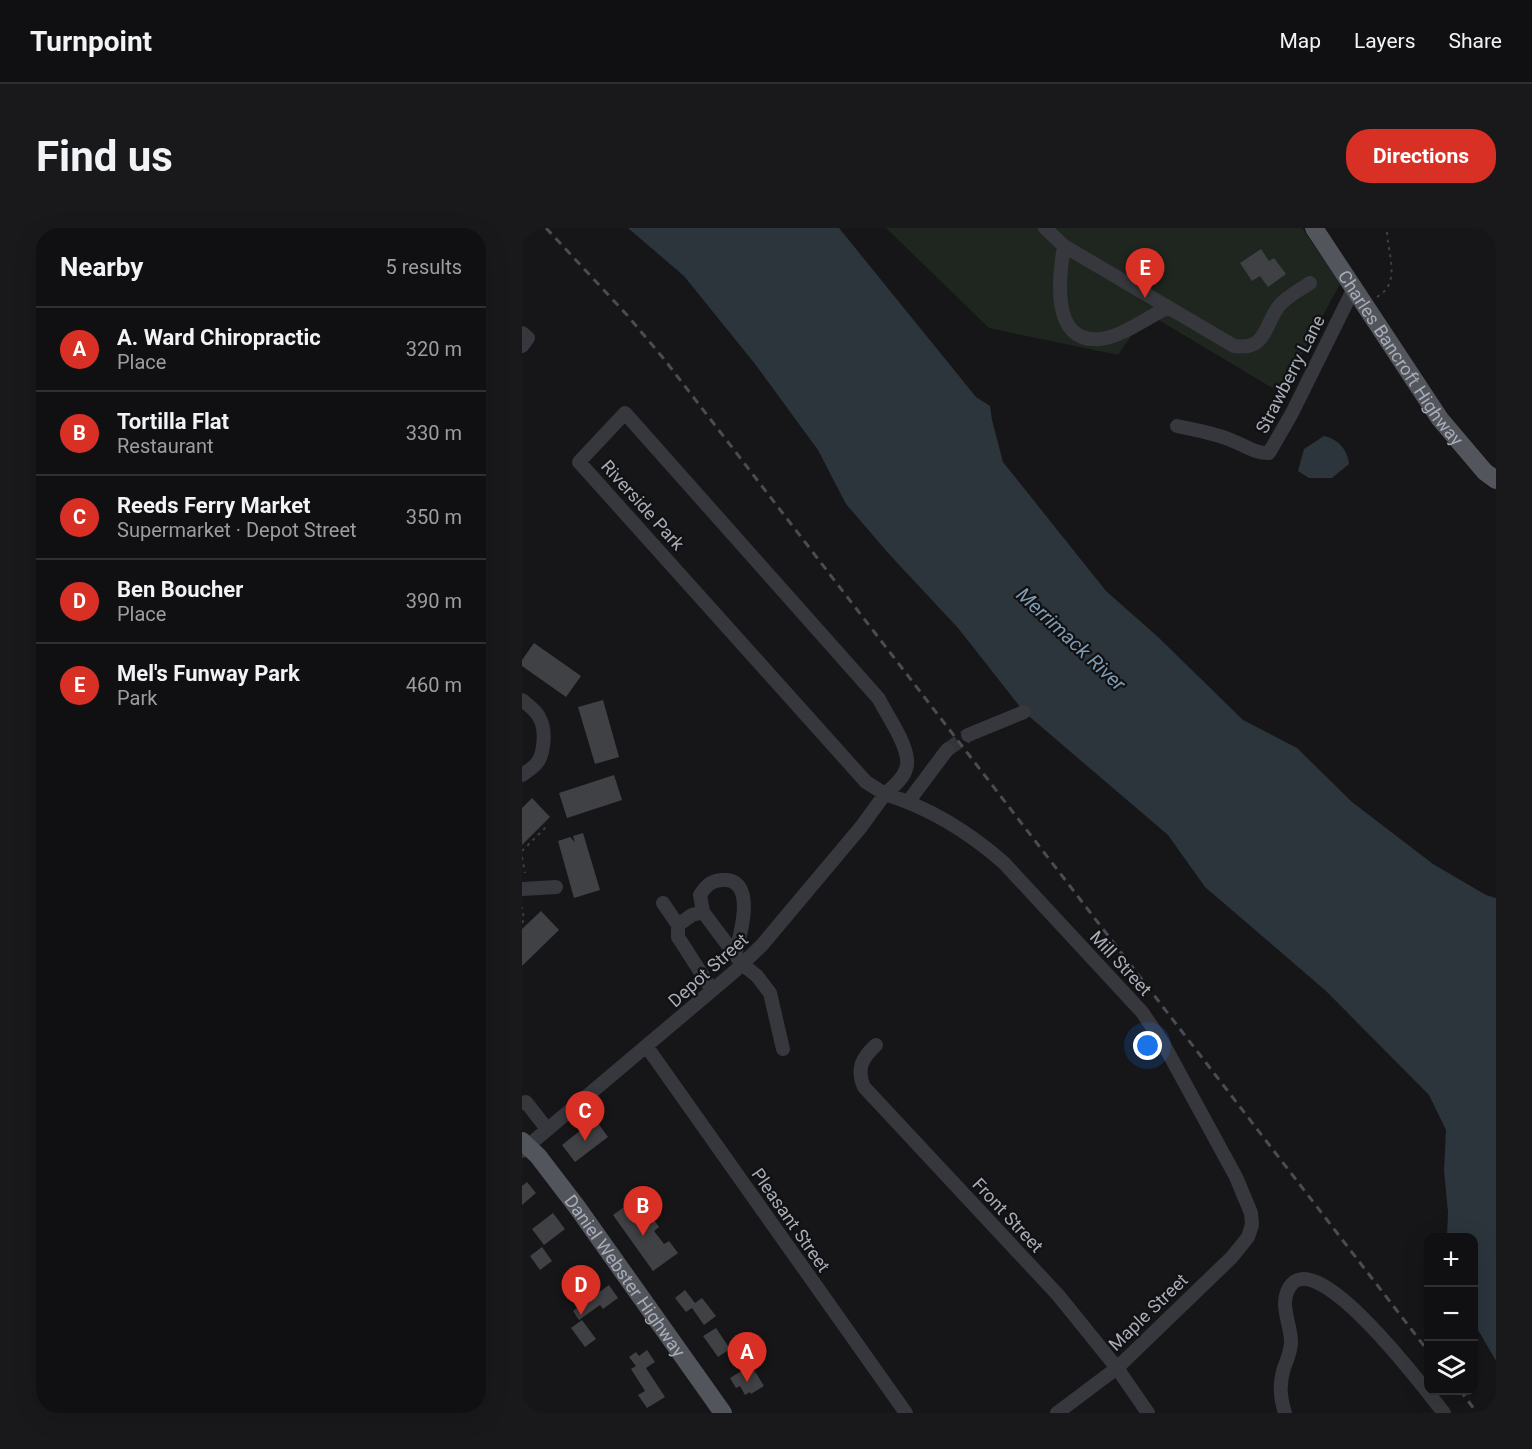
<!DOCTYPE html>
<html lang="en">
<head>
<meta charset="utf-8">
<style>
  body { margin:0; font-family:Roboto,sans-serif; background:#19191b; color:#f1f3f6 }
  .controls { position:absolute; right:18px; bottom:18px; display:grid; overflow:hidden; border-radius:12px; box-shadow:0 6px 24px #0002 }
  .controls button { width:54px; height:54px; display:grid; place-items:center; padding:0; border:0; border-bottom:2px solid #303032; background:#101012; color:#f1f3f6; font:30px sans-serif }
  .you { position:absolute; left:626px; top:818px; width:21px; height:21px; margin:-15px; border:4px solid #fff; border-radius:50%; background:#1a73e8; box-shadow:0 0 0 9px #1a73e833 }
  .badge { display:grid; place-items:center; width:39px; height:39px; border-radius:50%; background:#d93025; color:#fff; font-size:20px; font-weight:700 }
  .pin { position:absolute; translate:-50% -50px; filter:drop-shadow(0 2px 3px #0008) }
  .pin::after { content:''; position:absolute; top:32px; width:21px; height:18px; background:inherit; clip-path:polygon(0 0,100% 0,50% 100%) }
  .list { margin:0; padding:0; list-style:none }
  h2 { display:flex; justify-content:space-between; align-items:center; height:78px; margin:0; padding:0 24px; font-size:26px }
  h2 small { font-size:20px; font-weight:400; color:#9c9d9f }
  .list li { display:grid; grid-template-columns:39px 1fr auto; gap:18px; align-items:center; box-sizing:border-box; height:84px; padding:0 24px; border-top:2px solid #303032 }
  .list b { display:block; font-size:22px; white-space:nowrap }
  .list p { margin:0; font-size:20px; white-space:nowrap; color:#9c9d9f }
  .list em { font-size:20px; font-style:normal; color:#9c9d9f }
  .icon { flex:none; width:33px; height:33px; fill:none; stroke:currentColor; stroke-width:2; stroke-linecap:round; stroke-linejoin:round }
  .map { position:relative; flex:none; width:974px; height:1185px; overflow:hidden; border-radius:24px }
  header { display:flex; align-items:center; gap:36px; box-sizing:border-box; height:84px; padding:0 30px; background:#101012; border-bottom:2px solid #303032 }
  header strong { font-size:28px }
  nav { display:flex; gap:33px; margin-inline-start:auto; font-size:21px }
  .intro { display:flex; align-items:center; justify-content:space-between; box-sizing:border-box; height:144px; padding:0 36px }
  h1 { margin:0; font-size:42px }
  .button { padding:15px 27px; border-radius:24px; background:#d93025; color:#fff; font-size:21px; font-weight:700 }
  main { display:flex; gap:36px; padding:0 36px }
  aside { flex:1; background:#101012; border-radius:24px; box-shadow:0 6px 24px #0002 }
  .map>svg:first-child { display:block }
</style>
</head>
<body>
<header>
<strong>Turnpoint</strong>
<nav><a>Map</a><a>Layers</a><a>Share</a></nav>
</header>
<div class="intro"><h1>Find us</h1><a class="button">Directions</a></div>
<main>
<aside>
<h2>Nearby<small>5 results</small></h2>
<ul class="list">
<li><span class="badge">A</span><div><b>A. Ward Chiropractic</b><p>Place</p></div><em>320 m</em></li>
<li><span class="badge">B</span><div><b>Tortilla Flat</b><p>Restaurant</p></div><em>330 m</em></li>
<li><span class="badge">C</span><div><b>Reeds Ferry Market</b><p>Supermarket · Depot Street</p></div><em>350 m</em></li>
<li><span class="badge">D</span><div><b>Ben Boucher</b><p>Place</p></div><em>390 m</em></li>
<li><span class="badge">E</span><div><b>Mel's Funway Park</b><p>Park</p></div><em>460 m</em></li>
</ul>
</aside>
<div class="map">
<svg width="974" height="1185" viewBox="0 0 974 1185">
  <rect width="100%" height="100%" fill="#161618"/>
  <path fill="#1e261f" d="M364,0H780L818,56L759,165L625,85L596,127L467,100Z"/>
  <path fill="#2c353c" d="M106,0H317L454,169L468,178L470,192L481,234L584,363L636,409L721,492L775,520L830,574L911,636L964,667L974,670V1133L952,1095V1010L925,1009L926,984L922,943L924,902L907,867L804,763L683,659L646,607L502,484L436,400L367,326L324,276L296,222L233,136L162,48Z
    M802,208C816,211 826,222 827,236L810,250H787L776,243L782,221Z"/>
  <path fill="#404145" d="M739,21L747,33L752,30L764,46L746,59L738,48L730,53L718,35Z
    M12,415L59,448L44,469L0,438V432Z
    M81,472L97,529L73,536L56,479Z
    M92,547L100,572L45,590L37,565Z
    M10,570L28,589L0,617V580Z
    M61,605L78,662L52,670L36,613L48,609L53,614L51,608Z
    M19,683L37,702L0,738V701Z
    M73,891L86,909L53,934L40,917Z
    M5,954L14,965L0,977V958Z
    M116,969L137,999L132,1003L142,1016L147,1013L156,1025L131,1043L91,987Z
    M31,985L43,1001L22,1017L10,1001Z
    M20,1019L30,1033L18,1042L8,1028Z
    M87,1057L96,1070L81,1081L78,1077L57,1092L51,1083Z
    M163,1062L173,1075L180,1070L194,1088L182,1097L170,1080L164,1084L153,1070Z
    M60,1092L74,1111L63,1119L49,1100Z
    M194,1100L208,1121L196,1129L181,1108Z
    M125,1122L133,1134L124,1140L143,1169L125,1180L116,1167L123,1163L109,1141L114,1138L107,1129L114,1124L117,1128Z
    M229,1137L242,1158L229,1166L228,1164L223,1167L218,1158L214,1160L208,1150Z"/>
  <g fill="none" stroke-linecap="round" stroke-linejoin="round">
    <path stroke="#333438" stroke-width="14" stroke-dasharray="14 7" stroke-linecap="butt" d="M425,522L446,507"/>
    <path stroke="#3d3f44" stroke-width="2" stroke-dasharray="3 4.5" stroke-linecap="butt" d="M855,69C881,54 864,23 865,0
      M0,623L24,599
      M0,629L3,645
      M0,695L2,691L0,679"/>
    <path stroke="#37383d" stroke-width="14" d="M523,0L542,18L712,118C745,123 742,97 757,78C765,68 778,62 788,55
      M542,18C537,48 528,116 578,111C599,109 627,89 646,79
      M0,105L6,110L0,118
      M103,185L357,471C365,488 391,523 384,541C381,551 371,559 363,566L344,554L57,234Z
      M655,198C674,202 694,205 711,213C724,218 732,225 747,225L770,185L832,60
      M0,472C6,477 14,482 17,489C24,500 23,524 15,535C11,540 6,543 0,547
      M446,507L502,484
      M386,574L425,522
      M0,661L34,659
      M141,675L156,697
      M181,684L178,667C185,656 191,651 205,652C234,655 218,708 213,727
      M190,762L156,709V697L170,687L181,684L220,736L235,748L248,765L261,821
      M354,817C340,830 334,841 342,859L536,1067L595,1140L626,1185
      M125,819L384,1185
      M0,875L4,874L25,901
      M0,923L213,743L240,717L339,599L363,566C408,580 447,604 482,635L620,784L641,815L714,949L729,985L730,997L726,1009L710,1029L595,1140L535,1185
      M763,1185C758,1169 757,1156 762,1140C765,1132 769,1123 769,1114C769,1096 757,1077 767,1060C793,1013 906,1165 922,1185"/>
    <g stroke="#53555c" stroke-width="18">
      <path id="s1" d="M792,0L918,191L963,244L974,252"/>
      <path id="s2" d="M0,913L16,928L55,979L201,1185"/>
    </g>
    <path stroke="#4a4c52" stroke-width="3" stroke-dasharray="8 6" stroke-linecap="butt" d="M24,0L105,87L142,131L906,1123
      M938,1162L955,1185"/>
  </g>
  <g text-anchor="middle" dominant-baseline="central" stroke-width="4.5" stroke-linejoin="round" paint-order="stroke">
    <g font-size="18" fill="#a8adb8" stroke="#111113">
      <text stroke="none"><textPath href="#s1" startOffset="156">Charles Bancroft Highway</textPath></text>
      <text transform="translate(768 146) rotate(-63)">Strawberry Lane</text>
      <text transform="translate(121 277) rotate(48)">Riverside Park</text>
      <text transform="translate(599 735) rotate(47)">Mill Street</text>
      <text transform="translate(186 742) rotate(-42)">Depot Street</text>
      <text transform="translate(486 987) rotate(47)">Front Street</text>
      <text transform="translate(269 992) rotate(55)">Pleasant Street</text>
      <text stroke="none"><textPath href="#s2" startOffset="170">Daniel Webster Highway</textPath></text>
      <text transform="translate(626 1084) rotate(-44)">Maple Street</text>
    </g>
    <g font-size="20" font-style="italic" fill="#7f9bb3" stroke="#111113">
      <text transform="translate(549 411) rotate(43)">Merrimack River</text>
    </g>
  </g>
</svg>
<div class="controls">
<button>+</button>
<button>−</button>
<button><svg class="icon" aria-label="layers" viewBox="0 0 24 24"><path d="M12 4l9 5-9 5-9-5zM3 14l9 5 9-5"/></svg></button>
</div>
<div class="you"></div>
<div class="pin badge" style="left:225px;top:1154px">A</div>
<div class="pin badge" style="left:121px;top:1008px">B</div>
<div class="pin badge" style="left:63px;top:913px">C</div>
<div class="pin badge" style="left:59px;top:1087px">D</div>
<div class="pin badge" style="left:623px;top:70px">E</div>
</div>
</main>
</body>
</html>
